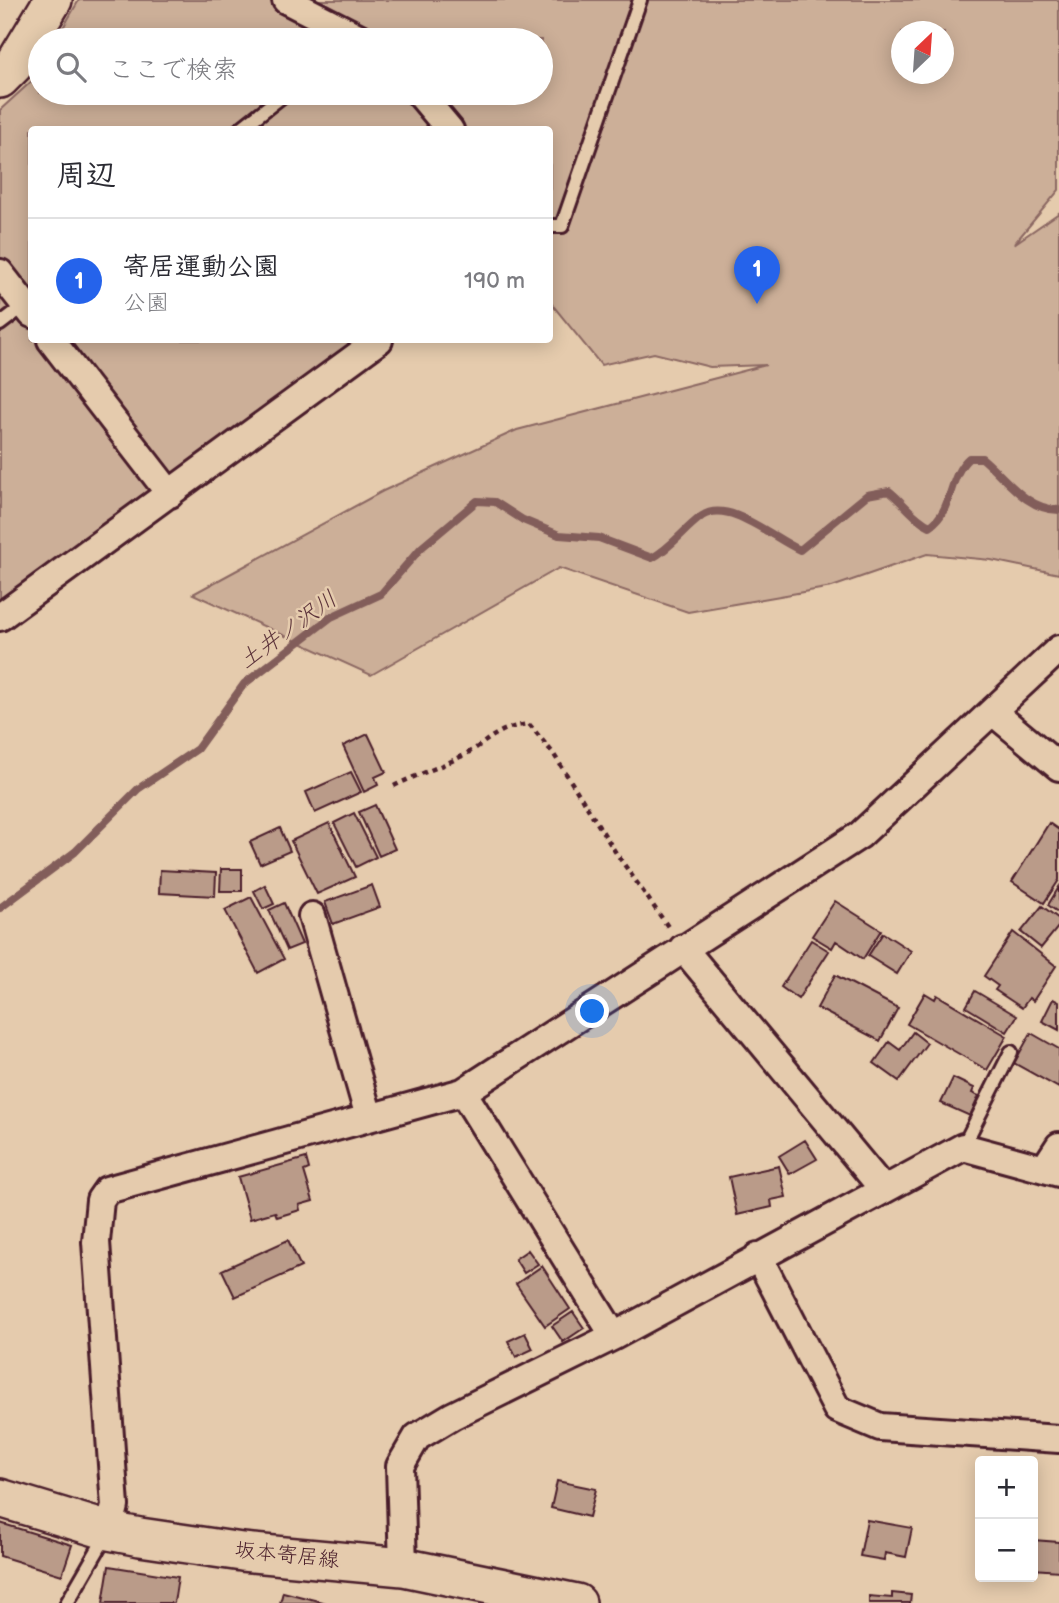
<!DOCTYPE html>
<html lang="ja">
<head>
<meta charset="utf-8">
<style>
  body { margin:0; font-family:"Balsamiq Sans","Klee One",sans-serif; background:#f7f7f7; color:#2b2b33 }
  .controls { position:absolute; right:21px; bottom:21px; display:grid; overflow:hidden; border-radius:7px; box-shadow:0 4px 18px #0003 }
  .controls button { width:63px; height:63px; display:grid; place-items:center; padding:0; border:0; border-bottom:2px solid #e1e1e2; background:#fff; color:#2b2b33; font:35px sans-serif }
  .compass { position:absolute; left:891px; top:21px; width:63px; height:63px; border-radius:50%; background:#fff; box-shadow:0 4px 18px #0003; rotate:25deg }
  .you { position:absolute; left:593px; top:1012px; width:24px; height:24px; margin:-18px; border:5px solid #fff; border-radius:50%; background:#1a73e8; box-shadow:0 0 0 10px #1a73e833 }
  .badge { display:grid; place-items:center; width:46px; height:46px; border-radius:50%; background:#2563eb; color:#fff; font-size:23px; font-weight:700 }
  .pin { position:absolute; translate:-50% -58px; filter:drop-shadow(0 2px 4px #0008) }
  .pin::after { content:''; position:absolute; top:37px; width:24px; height:21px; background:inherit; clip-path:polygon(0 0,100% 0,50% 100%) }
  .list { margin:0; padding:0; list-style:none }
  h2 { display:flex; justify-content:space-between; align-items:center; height:91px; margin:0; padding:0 28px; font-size:30px }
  h2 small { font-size:23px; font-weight:400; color:#7c7c81 }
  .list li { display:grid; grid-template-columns:46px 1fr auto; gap:21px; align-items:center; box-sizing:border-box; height:126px; padding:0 28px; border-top:2px solid #e1e1e2 }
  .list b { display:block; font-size:26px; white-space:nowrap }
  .list p { margin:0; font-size:23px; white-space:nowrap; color:#7c7c81 }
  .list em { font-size:23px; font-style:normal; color:#7c7c81 }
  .icon { flex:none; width:38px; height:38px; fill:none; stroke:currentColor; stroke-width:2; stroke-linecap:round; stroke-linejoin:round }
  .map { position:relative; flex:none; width:1059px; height:1603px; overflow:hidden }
  .search { position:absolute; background:#fff; box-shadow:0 4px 18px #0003; left:28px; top:28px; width:525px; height:77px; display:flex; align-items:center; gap:18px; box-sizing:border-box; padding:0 24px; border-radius:38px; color:#7c7c81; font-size:26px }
  .panel { position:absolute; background:#fff; box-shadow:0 4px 18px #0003; left:28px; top:126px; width:525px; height:217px; border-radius:7px }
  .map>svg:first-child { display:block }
</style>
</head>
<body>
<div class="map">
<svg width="1059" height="1603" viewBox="0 0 1059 1603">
  <rect width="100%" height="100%" fill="#e5cbad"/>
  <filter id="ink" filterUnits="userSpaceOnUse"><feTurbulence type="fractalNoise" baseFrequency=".0143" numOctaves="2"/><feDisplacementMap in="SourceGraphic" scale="14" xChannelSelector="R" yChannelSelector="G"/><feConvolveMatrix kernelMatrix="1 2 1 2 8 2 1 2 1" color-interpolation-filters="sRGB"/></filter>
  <g filter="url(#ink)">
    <path fill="#ccaf98" stroke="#8b6762" stroke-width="2" fill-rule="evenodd" d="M79,0H1059V190L1014,244L1059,213V574L991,560L927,554L832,587L688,612L559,568L371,675L193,594L383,491L517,430L766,365L710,367L654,353L601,365L550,302V130H32V340H369L0,605V110L34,79L40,69V93H541V40H56ZM902,32H944V74H902Z"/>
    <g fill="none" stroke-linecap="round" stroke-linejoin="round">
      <path stroke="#825d5a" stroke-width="8" d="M0,908L75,852L138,789L197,749L244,684L331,617L381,594L421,548L477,501L495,502L523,520L559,535L599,538L652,558C672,547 684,529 702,516C729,498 774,539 800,550L867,495L889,491C903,502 914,519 930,526C953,511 948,476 969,458H982C1006,478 1026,510 1059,510"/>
    </g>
    <path fill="#ba9b89" stroke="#4a1f2b" stroke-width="2" d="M368,734L386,772L375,777L378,785L364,792L343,746Z
      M351,772L361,792L315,813L306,792Z
      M375,805L395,849L379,856L359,812Z
      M354,813L376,857L356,867L334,823Z
      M329,823L355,877L317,894L291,841Z
      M1049,823L1059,830V880L1044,903L1012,882Z
      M280,828L290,851L260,864L250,842Z
      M221,869H242V891H220Z
      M160,870L216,873L215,896L159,893Z
      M265,885L274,904L263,909L254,891Z
      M372,885L380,907L333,924L325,902Z
      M1059,887V913L1048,905Z
      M251,897L284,959L258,973L225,910Z
      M835,901L881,930L863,959L836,941L832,948L812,936Z
      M284,903L302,944L287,950L269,910Z
      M1042,906L1059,919V926L1041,948L1021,932Z
      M1013,932L1056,966L1033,1001L1029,998L1022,1008L995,990L998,986L984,976Z
      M883,933L911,951L897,974L868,956Z
      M811,940L829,951L798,999L781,987Z
      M835,975L898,1008L880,1041L817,1008Z
      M975,991L1017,1016L1007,1032L966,1007Z
      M925,993L935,999L937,995L1007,1036L987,1070L907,1024Z
      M1053,999L1059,1002V1030L1042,1021Z
      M913,1032L927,1043L899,1081L874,1063L889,1042L900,1050Z
      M1031,1033L1059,1049V1088L1014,1063Z
      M953,1078L974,1088L972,1093L979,1096L970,1116L941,1103Z
      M805,1140L817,1159L790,1174L779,1156Z
      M306,1158L309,1169L304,1171L313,1201L299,1205L300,1210L277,1217L275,1212L250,1219L238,1177Z
      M779,1166L786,1197L771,1200L772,1207L737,1215L729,1177Z
      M288,1240L301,1267L235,1297L222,1270Z
      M528,1250L538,1264L524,1273L515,1259Z
      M542,1266L570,1309L545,1326L516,1284Z
      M573,1312L584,1328L563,1342L552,1326Z
      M525,1333L533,1349L516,1357L508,1341Z
      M557,1481L596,1489L589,1517L551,1508Z
      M867,1520L912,1528L906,1557L885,1553L884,1560L860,1556Z
      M0,1523L72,1545L62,1575L0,1556Z
      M1033,1540L1059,1542V1571L1033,1569Z
      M109,1566L178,1577L174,1603H103Z
      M283,1592L326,1603H280Z
      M892,1593L911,1595L910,1603H869V1596L892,1598Z"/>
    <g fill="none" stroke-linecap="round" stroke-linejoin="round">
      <g stroke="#4a1f2b" stroke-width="18">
        <path id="lane" d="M239,130L286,93
          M550,226H562L640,0
          M0,324L25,305
          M963,1147L1011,1052
          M67,1603L107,1534"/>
      </g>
      <g stroke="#4a1f2b" stroke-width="32">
        <path id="street" d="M286,0L364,40
          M419,93L450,130
          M0,273L32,314
          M51,340L170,494
          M0,617L379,340
          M993,712L1059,767
          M312,916L369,1117
          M683,948L883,1189
          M463,1092L614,1336
          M1044,1169L1059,1146
          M758,1256L837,1409L880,1427L1059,1439
          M109,1531L115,1506L96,1242L100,1200L107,1190L463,1092L860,835L1059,649
          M403,1567L400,1466L417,1437L452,1416L614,1336L963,1147L1059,1173"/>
      </g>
      <g stroke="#4a1f2b" stroke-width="42">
        <path id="secondary" d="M0,79L14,65L53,0
          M0,1498L109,1531L140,1537L242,1552L403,1567L577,1603"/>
      </g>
      <path stroke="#4a1f2b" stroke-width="4.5" stroke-dasharray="5 5" stroke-linecap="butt" d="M394,786C416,775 438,768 460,757C489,743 493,728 529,724L553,753L616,853L669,928"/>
      <use href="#lane" stroke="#e5cbad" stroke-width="12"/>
      <use href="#street" stroke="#e5cbad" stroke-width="26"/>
      <use href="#secondary" stroke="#e5cbad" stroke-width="37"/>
    </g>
  </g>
  <g text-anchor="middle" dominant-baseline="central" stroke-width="5" stroke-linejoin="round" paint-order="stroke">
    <g font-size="21" fill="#4a1f2b" stroke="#e5cbad">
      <text transform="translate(287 1555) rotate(6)">坂本寄居線</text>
    </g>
    <g font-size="23" font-style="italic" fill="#5d343b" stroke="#e5cbad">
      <text transform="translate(288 630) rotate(-36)">土井ノ沢川</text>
    </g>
  </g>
</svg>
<div class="controls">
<button>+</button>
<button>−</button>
</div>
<svg class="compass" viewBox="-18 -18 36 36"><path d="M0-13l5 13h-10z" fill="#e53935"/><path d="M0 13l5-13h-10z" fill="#7c7c81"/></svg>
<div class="you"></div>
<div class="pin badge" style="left:757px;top:304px">1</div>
<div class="search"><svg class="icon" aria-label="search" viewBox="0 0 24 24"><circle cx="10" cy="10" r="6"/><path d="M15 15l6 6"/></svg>ここで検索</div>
<section class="panel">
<h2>周辺<small></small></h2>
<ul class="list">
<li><span class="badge">1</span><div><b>寄居運動公園</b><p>公園</p></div><em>190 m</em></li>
</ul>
</section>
</div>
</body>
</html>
